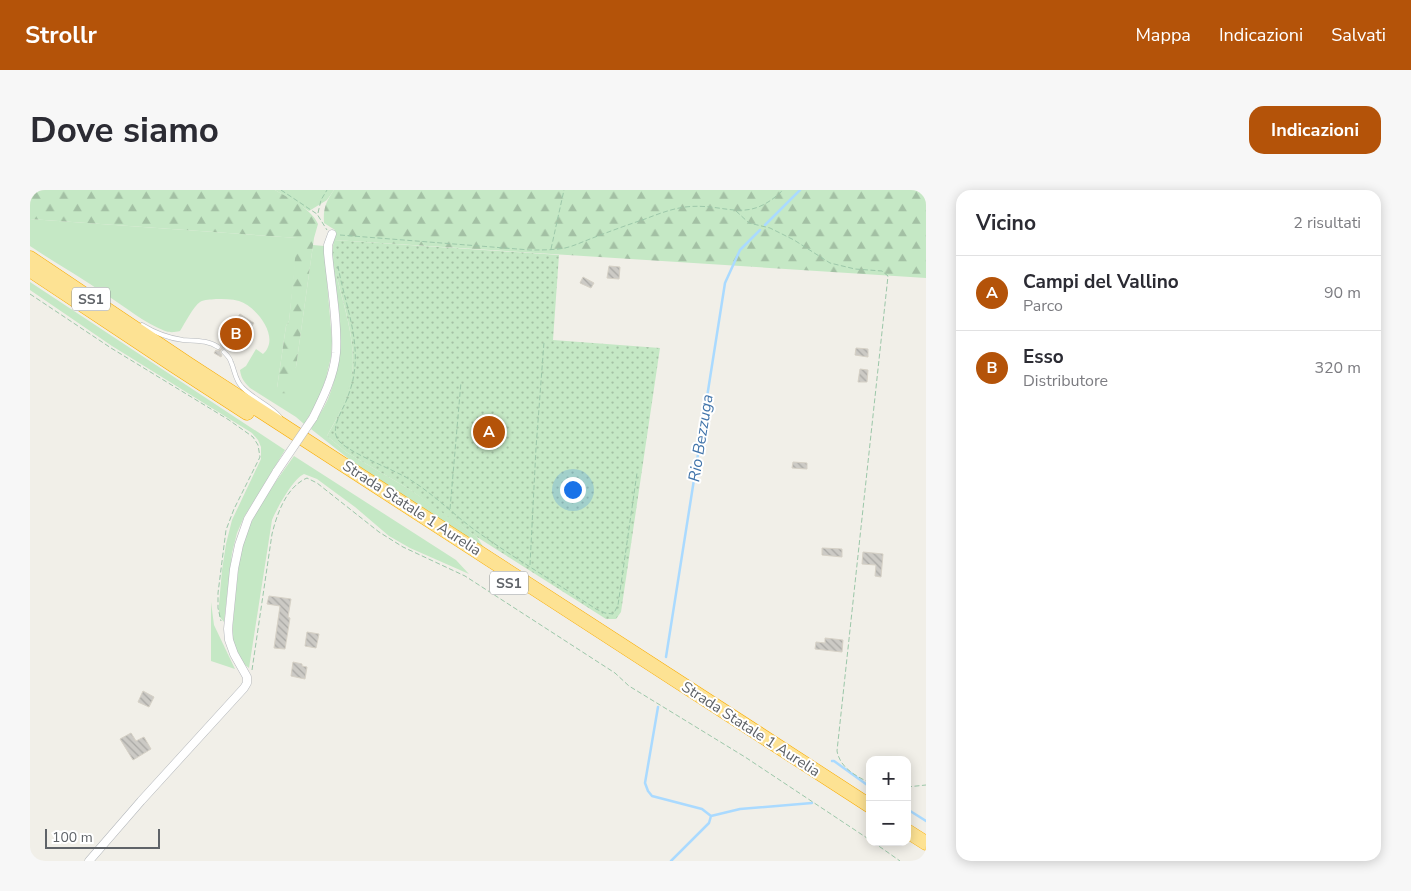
<!DOCTYPE html>
<html lang="it">
<head>
<meta charset="utf-8">
<style>
  body { margin:0; font-family:"Nunito Sans",sans-serif; background:#f7f7f7; color:#2b2b33 }
  .controls { position:absolute; right:15px; bottom:15px; display:grid; overflow:hidden; border-radius:10px; box-shadow:0 2px 12px #0003 }
  .controls button { width:45px; height:45px; display:grid; place-items:center; padding:0; border:0; border-bottom:1px solid #e1e1e2; background:#fff; color:#2b2b33; font:25px sans-serif }
  .scale { position:absolute; left:15px; bottom:12px; width:115px; box-sizing:border-box; padding-left:5px; border:2px solid #5f6368; border-top:0; font-size:14px; line-height:18px; white-space:nowrap; color:#5f6368; -webkit-text-stroke:4px #fff; paint-order:stroke }
  .you { position:absolute; left:542px; top:299px; width:18px; height:18px; margin:-12px; border:4px solid #fff; border-radius:50%; background:#1a73e8; box-shadow:0 0 0 8px #1a73e833 }
  .badge { display:grid; place-items:center; width:32px; height:32px; border-radius:50%; background:#b45309; color:#fff; font-size:16px; font-weight:700 }
  .pin { position:absolute; translate:-50% -50%; border:2px solid #fff; box-shadow:0 1px 5px #0006 }
  .list { margin:0; padding:0; list-style:none }
  h2 { display:flex; justify-content:space-between; align-items:center; height:65px; margin:0; padding:0 20px; font-size:21px }
  h2 small { font-size:16px; font-weight:400; color:#7c7c81 }
  .list li { display:grid; grid-template-columns:32px 1fr auto; gap:15px; align-items:center; box-sizing:border-box; height:75px; padding:0 20px; border-top:1px solid #e1e1e2 }
  .list b { display:block; font-size:19px; white-space:nowrap }
  .list p { margin:0; font-size:16px; white-space:nowrap; color:#7c7c81 }
  .list em { font-size:16px; font-style:normal; color:#7c7c81 }
  .map { position:relative; flex:none; width:896px; height:671px; overflow:hidden; border-radius:15px }
  header { display:flex; align-items:center; gap:30px; box-sizing:border-box; height:70px; padding:0 25px; background:#b45309; color:#fff }
  header strong { font-size:24px }
  nav { display:flex; gap:28px; margin-inline-start:auto; font-size:18px }
  .intro { display:flex; align-items:center; justify-content:space-between; box-sizing:border-box; height:120px; padding:0 30px }
  h1 { margin:0; font-size:35px }
  .button { padding:12px 22px; border-radius:15px; background:#b45309; color:#fff; font-size:18px; font-weight:700 }
  main { display:flex; gap:30px; padding:0 30px }
  aside { flex:1; background:#fff; border-radius:15px; box-shadow:0 2px 12px #0003 }
  .map>svg:first-child { display:block }
</style>
</head>
<body>
<header>
<strong>Strollr</strong>
<nav><a>Mappa</a><a>Indicazioni</a><a>Salvati</a></nav>
</header>
<div class="intro"><h1>Dove siamo</h1><a class="button">Indicazioni</a></div>
<main>
<div class="map">
<svg width="896" height="671" viewBox="0 0 896 671">
  <defs>
    <pattern id="forest-firs" width="22" height="20" patternUnits="userSpaceOnUse" patternTransform="scale(1.25)"><rect width="22" height="20" fill="#c5e8c5"/><path d="M5 1l3.5 6h-7zM16 11l3.5 6h-7z" fill="#a3c0a4"/></pattern>
    <pattern id="garden-dots" width="8" height="8" patternUnits="userSpaceOnUse" patternTransform="scale(1.25)"><rect width="8" height="8" fill="#c5e8c5"/><path d="M2 2h.1M6 6h.1" fill="none" stroke="#a3c0a4" stroke-width="1.8" stroke-linecap="round"/></pattern>
    <pattern id="building-back-hatch" width="6" height="6" patternUnits="userSpaceOnUse" patternTransform="scale(1.25)"><rect width="6" height="6" fill="#cccac5"/><path d="M-1 5l2 2M0 0l6 6M5-1l2 2" fill="none" stroke="#a9a8a4"/></pattern>
  </defs>
  <rect width="100%" height="100%" fill="#f1efe8"/>
  <path fill="#c5e8c5" d="M245,0H304L297,10L279,21Z
    M0,29L268,48L259,131L256,136L247,198L266,177L283,55L294,56L302,151L301,167L296,188L288,211L274,234L266,227L220,198C214,192 211,188 210,180L216,176L226,159L233,164C235,162 237,160 238,157C245,141 225,116 209,111C202,109 193,109 186,109C180,110 175,109 170,112C163,117 155,133 150,141C145,142 141,143 135,141C114,133 94,116 75,104C51,87 25,73 0,56Z
    M300,58H302C304,70 306,81 308,92C316,123 326,154 322,186C319,207 307,228 297,246L316,262L379,299L407,318L447,347L454,358L324,273L281,239C286,229 293,220 298,209C309,182 312,151 309,122C307,101 301,80 300,58Z
    M0,92L255,260L214,327L207,343L202,363L194,432L189,426V414L192,380L196,354L202,330L231,269V257L228,250L222,243L82,156L0,100Z
    M264,266L426,370L439,384L380,358L359,346L325,317L287,289L274,284C263,289 247,318 242,330L219,478C212,473 206,465 204,456C201,441 204,425 205,410C208,385 209,358 220,335C232,310 248,288 264,266Z
    M181,412L184,435L205,479L181,471Z"/>
  <path fill="url(#forest-firs)" d="M0,0H245C258,8 282,19 288,34L284,48L266,177L257,203C251,204 250,203 247,198L256,136L259,131L267,48L0,29Z
    M304,0H896V88L304,50L305,40L294,33C293,19 296,11 304,0Z"/>
  <path fill="url(#garden-dots)" d="M304,50L529,65L523,150L630,158L591,422L586,429H576L447,347L379,299L316,262L297,246C310,224 323,197 323,171C323,148 317,125 311,103C307,86 300,66 304,50Z"/>
  <g fill="none" stroke-linecap="round" stroke-linejoin="round">
    <path stroke="#aadaff" stroke-width="2.5" d="M735,35L770,0
      M636,467L695,93L710,60L730,40
      M628,517L615,593L618,601L622,606L672,619L681,626
      M802,571H804L840,597
      M877,619L896,631
      M681,626L710,619L782,613
      M641,671L679,633L681,626"/>
  </g>
  <path fill="url(#building-back-hatch)" stroke="#d6d1c6" d="M579,76L590,77L589,89L577,88Z
    M553,87L564,93L561,98L550,93Z
    M210,124L224,133L209,156L202,151L196,159L194,158L191,160L190,162L192,165L191,167L184,163L186,160L188,161L191,159L192,157L190,154Z
    M826,158L838,159V167L825,165Z
    M830,179L838,180L837,192H828Z
    M763,272L777,273V279L762,278Z
    M792,358L812,359V367L792,365Z
    M833,362L853,364L851,387L845,386L846,375L832,374Z
    M239,406L261,409L258,427L260,428L255,459L244,458L250,416L237,414Z
    M277,442L289,444L286,458L275,456Z
    M795,448L813,450L812,462L785,459L786,452L795,453Z
    M263,472L272,474V476L277,477L275,489L261,486Z
    M113,501L124,507L119,517L108,512Z
    M101,543L106,551L114,547L121,559L103,570L90,549Z"/>
  <g fill="none" stroke-linecap="round" stroke-linejoin="round">
    <g stroke="#b5b8bc" stroke-width="5">
      <path id="lane" d="M112,135C125,143 138,148 153,150C165,151 178,150 188,157
        M194,162C197,165 200,168 201,172C205,181 205,190 212,197C223,209 240,215 250,227"/>
    </g>
    <g stroke="#b5b8bc" stroke-width="9">
      <path id="street" d="M283,228C293,208 304,186 306,163C308,132 301,95 298,63V55L302,44
        M59,671L111,611L214,498L217,493V487L204,464L199,450L198,439L204,379L209,355L218,329L247,281"/>
    </g>
    <g stroke="#f9ab00" stroke-width="15">
      <path id="highway" d="M0,68L158,174L840,616
        M0,80L143,175L217,223
        M877,641L896,653"/>
    </g>
    <path stroke="#9cc7a9" stroke-width="1" stroke-dasharray="5 2.5" stroke-linecap="butt" d="M251,0L287,24L297,40
      M706,21L719,33L740,38L764,50L800,73L825,79L852,81L858,86L807,561C810,578 826,586 840,593
      M288,23L291,10L297,0
      M310,45L500,60C512,60 524,60 535,58C544,56 552,52 560,49C578,42 597,35 615,29C628,24 641,19 655,17C697,12 716,36 753,0
      M521,59L534,0
      M308,76C314,111 330,147 324,184C323,192 320,201 317,209C313,220 301,236 307,248C313,261 365,280 379,289C402,303 421,322 442,338C482,367 525,392 566,419L575,423L583,424L585,421L588,415L607,283
      M0,104L81,158L199,230L223,247L228,255L230,267L204,319L196,340L188,403V418L191,431
      M420,319L431,192
      M500,375L506,258L514,152
      M222,480L242,344C247,324 256,297 277,288L287,293L349,342L373,357L435,386L585,483L599,496L715,567L840,650
      M877,597L896,595
      M843,652L870,671"/>
    <use href="#lane" stroke="#fff" stroke-width="4"/>
    <use href="#street" stroke="#fff" stroke-width="8"/>
    <use href="#highway" stroke="#fde293" stroke-width="14"/>
    <g stroke="#b5b8bc" stroke-width="9" stroke-linecap="butt">
      <path id="street-bridge" d="M247,281L283,228"/>
    </g>
    <use href="#street-bridge" stroke="#fff" stroke-width="8"/>
  </g>
  <g text-anchor="middle" dominant-baseline="central" stroke-width="4" stroke-linejoin="round" paint-order="stroke">
    <g fill="#fff" stroke="#8f9295" stroke-width="1">
      <rect x="42" y="97.5" width="38" height="23" rx="4"/>
      <rect x="460" y="381.5" width="38" height="23" rx="4"/>
    </g>
    <g font-size="14" font-weight="bold" fill="#5f6368">
      <text x="61" y="109">SS1</text>
      <text x="479" y="393">SS1</text>
    </g>
    <g font-size="15" fill="#5f6368" stroke="#fff">
      <text transform="translate(382 318) rotate(33)">Strada Statale 1 Aurelia</text>
      <text transform="translate(721 539) rotate(33)">Strada Statale 1 Aurelia</text>
    </g>
    <g font-size="16" font-style="italic" fill="#4174aa" stroke="#fff">
      <text transform="translate(671 248) rotate(-81)">Rio Bezzuga</text>
    </g>
  </g>
</svg>
<div class="controls">
<button>+</button>
<button>−</button>
</div>
<div class="scale">100 m</div>
<div class="you"></div>
<div class="pin badge" style="left:459px;top:242px">A</div>
<div class="pin badge" style="left:206px;top:144px">B</div>
</div>
<aside>
<h2>Vicino<small>2 risultati</small></h2>
<ul class="list">
<li><span class="badge">A</span><div><b>Campi del Vallino</b><p>Parco</p></div><em>90 m</em></li>
<li><span class="badge">B</span><div><b>Esso</b><p>Distributore</p></div><em>320 m</em></li>
</ul>
</aside>
</main>
</body>
</html>
